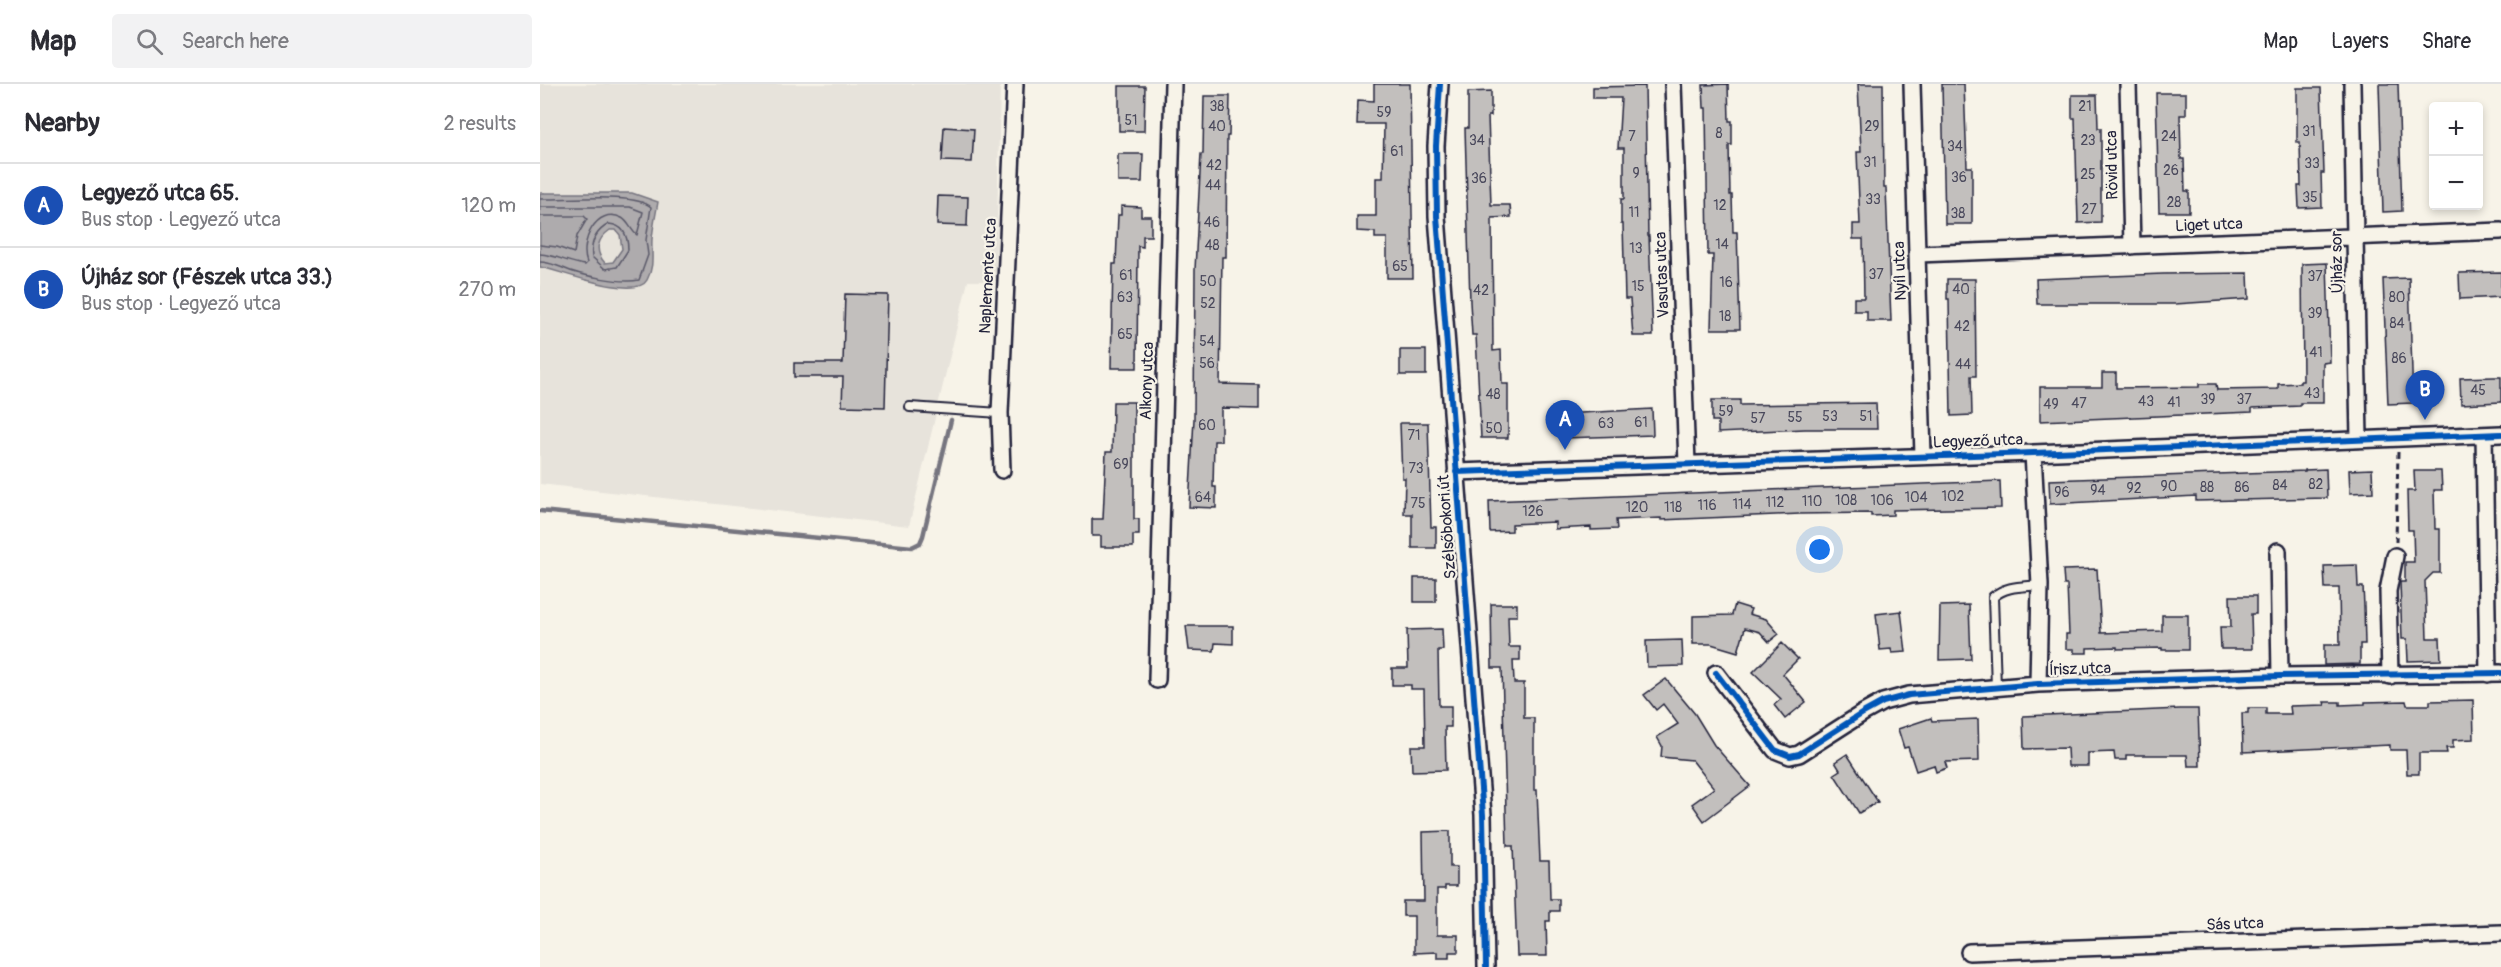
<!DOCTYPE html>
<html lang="en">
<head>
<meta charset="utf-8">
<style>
  body { margin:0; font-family:Pangolin,sans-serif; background:#f2f2f3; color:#2b2b33 }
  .controls { position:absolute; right:18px; top:18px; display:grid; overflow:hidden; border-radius:6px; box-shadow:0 3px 9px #0003 }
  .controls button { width:54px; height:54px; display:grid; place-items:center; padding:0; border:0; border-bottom:2px solid #e1e1e2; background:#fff; color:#2b2b33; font:30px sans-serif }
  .you { position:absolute; left:1280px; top:466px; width:21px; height:21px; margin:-15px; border:4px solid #fff; border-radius:50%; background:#1a73e8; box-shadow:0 0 0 9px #1a73e833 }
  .badge { display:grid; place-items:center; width:39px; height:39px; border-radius:50%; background:#ea580c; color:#fff; font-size:20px; font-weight:700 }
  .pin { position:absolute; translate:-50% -50px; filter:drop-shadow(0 2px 3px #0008) }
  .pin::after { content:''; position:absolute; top:32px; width:21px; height:18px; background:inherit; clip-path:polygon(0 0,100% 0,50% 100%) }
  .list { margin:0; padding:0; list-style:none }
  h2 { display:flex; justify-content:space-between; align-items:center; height:78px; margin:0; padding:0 24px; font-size:26px }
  h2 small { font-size:20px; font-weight:400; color:#7c7c81 }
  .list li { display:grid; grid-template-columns:39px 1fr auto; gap:18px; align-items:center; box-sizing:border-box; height:84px; padding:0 24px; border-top:2px solid #e1e1e2 }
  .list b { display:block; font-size:22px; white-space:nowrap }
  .list p { margin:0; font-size:20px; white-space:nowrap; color:#7c7c81 }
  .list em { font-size:20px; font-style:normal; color:#7c7c81 }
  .icon { flex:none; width:33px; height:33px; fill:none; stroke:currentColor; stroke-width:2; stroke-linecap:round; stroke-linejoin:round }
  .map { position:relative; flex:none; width:1961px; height:883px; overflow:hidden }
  header { display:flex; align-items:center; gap:36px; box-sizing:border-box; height:84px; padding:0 30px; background:#fff; border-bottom:2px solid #e1e1e2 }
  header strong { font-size:28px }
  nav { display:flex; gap:33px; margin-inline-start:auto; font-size:21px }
  .search { width:420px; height:54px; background:#f2f2f3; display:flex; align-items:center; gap:15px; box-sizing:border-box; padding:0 21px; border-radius:6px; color:#7c7c81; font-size:22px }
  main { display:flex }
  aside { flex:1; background:#fff }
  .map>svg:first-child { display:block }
</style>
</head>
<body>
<header>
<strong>Map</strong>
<div class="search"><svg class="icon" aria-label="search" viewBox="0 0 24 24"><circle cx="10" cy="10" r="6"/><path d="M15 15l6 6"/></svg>Search here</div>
<nav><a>Map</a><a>Layers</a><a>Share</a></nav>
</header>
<main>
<aside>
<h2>Nearby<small>2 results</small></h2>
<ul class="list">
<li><span class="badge" style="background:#1a4fb4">A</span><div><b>Legyező utca 65.</b><p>Bus stop · Legyező utca</p></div><em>120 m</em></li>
<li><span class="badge" style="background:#1a4fb4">B</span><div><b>Újház sor (Fészek utca 33.)</b><p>Bus stop · Legyező utca</p></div><em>270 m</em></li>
</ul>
</aside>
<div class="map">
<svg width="1961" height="883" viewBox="0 0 1961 883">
  <rect width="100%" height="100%" fill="#f7f3e8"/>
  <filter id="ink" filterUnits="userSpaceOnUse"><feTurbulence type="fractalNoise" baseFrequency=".0167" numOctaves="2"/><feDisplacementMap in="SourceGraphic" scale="12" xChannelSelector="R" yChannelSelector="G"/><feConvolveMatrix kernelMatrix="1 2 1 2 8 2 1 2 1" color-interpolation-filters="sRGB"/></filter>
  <g filter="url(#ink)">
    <path fill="#e7e3db" d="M0,0H460L456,197H428L369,442L0,400Z"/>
    <path fill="#aeabad" stroke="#76747f" stroke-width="1.5" fill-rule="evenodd" d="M0,109H92L118,118C116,130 113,142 112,155C111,169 115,181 107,196C96,217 18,186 0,183ZM70,146H76L80,151L82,165L73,178L65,179C54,167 57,155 70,146Z"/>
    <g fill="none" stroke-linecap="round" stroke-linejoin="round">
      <path stroke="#5a5969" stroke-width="1.5" d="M0,115C24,116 96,108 111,123L106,156L108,171L99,196C82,200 38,191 23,184C14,181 9,178 0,178
        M0,123H90L103,128L97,151C91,147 89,138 82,134C56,121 39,159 47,179L45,181C29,179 16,171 0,170
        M0,132H44L47,135L37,152L34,169L17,163L0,161
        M69,140C84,141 88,152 88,166L77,183L65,185L52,173C50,157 56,147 69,140Z"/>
      <path stroke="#76747f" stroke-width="4.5" d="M0,427L372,463L380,459L383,452L411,336"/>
    </g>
    <path fill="#c2bfbd" stroke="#22223b" stroke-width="1.5" d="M834,0H870L873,194H847V154H835V148L817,147V132H836V94H843L844,40H817L818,16L834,17Z
      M1188,0L1189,37H1192V61H1189L1190,111H1192L1193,148H1197L1200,245H1171L1173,171H1168L1166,24H1164L1163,1Z
      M1318,0H1343L1344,104H1346L1351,237H1327V227H1314V214H1324L1323,155H1313V140H1320L1317,68H1321Z
      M1402,0H1424L1427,83H1432V140H1405Z
      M1839,0H1858L1862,127L1843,128Z
      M579,2H605L604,47H579Z
      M1105,2L1108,152H1109L1113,252H1093L1090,215H1085L1083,140H1081V115H1084V64H1078L1081,14H1053V3Z
      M1757,4H1781L1784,89H1781L1782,123L1759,124L1758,102H1761L1760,58H1757Z
      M951,7V32H948L951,121H970L971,133L952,134L953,267L961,266L962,300H968V354H941L936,251H932L930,218L925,44H928V8Z
      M1616,9H1646V31H1640L1641,75H1644L1645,107H1649V128H1619Z
      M1532,11H1557L1558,44H1561V138L1538,139L1535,34H1532Z
      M664,12H690L689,52H687L686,173H682L680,300L719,301V325L681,324V357H674L673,403H676V424L649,423L654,335L655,186L661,70H663Z
      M404,43L434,45L432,78L402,77Z
      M578,70H603L602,98H578Z
      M398,112L428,113L427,142L397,141Z
      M581,122L601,123V132H611V152H603V163L598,162L597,284H571L573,180H576L578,131H581Z
      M1787,179L1790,278L1783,279V319H1760V322L1712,324V328L1500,337V303H1562V289H1576V304L1659,303V300H1676L1677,306L1738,305V300L1760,299V297H1763L1762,180Z
      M1961,188V213L1920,215L1919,189Z
      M1708,189L1709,215L1635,220H1497L1496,195L1623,190Z
      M1869,194L1873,319L1848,320L1843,195Z
      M1407,195H1435L1436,292H1431L1432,331L1411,332L1409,215H1407Z
      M305,210L348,211L345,323L302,322L303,293H254V279H303Z
      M860,266H886V291H860Z
      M1954,293H1961V318L1921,320L1920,294Z
      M1172,316H1200V321L1336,319L1337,345H1265L1178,349V337H1172Z
      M573,318H594V435H599V451H593V463H561V452H552V435H563L566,368H572Z
      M1112,325L1113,351L1023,354V330Z
      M860,339H888L891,443H896V464H872V430H864L865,394H862Z
      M1786,385L1787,414L1656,417V412L1510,420L1509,396L1765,387V386Z
      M1832,385L1833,408L1810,409L1809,386Z
      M1874,387H1901L1902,406H1894L1895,445H1900V489H1893L1885,497L1887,554H1900L1901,576L1868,577L1867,555H1862L1860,498H1865V478H1874L1873,446H1868L1867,407H1875Z
      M1460,397L1461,424L1353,426V431L1331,432V429L1260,430L1121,436V434L1076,436L1077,445L1051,446V443L1015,445V438L972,440V447L950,448L949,417Z
      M1817,481L1818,503H1823L1824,522L1825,560H1820V580L1784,581V561H1800L1799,504H1785L1784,482Z
      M1557,485L1561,549L1622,547V531H1648V566H1622V564L1577,565V563L1547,564V569H1534V565H1526V550H1529L1527,501H1524L1523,486Z
      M874,494H896V518H874Z
      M1690,512H1716V530H1711L1712,565H1681L1680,543H1691Z
      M951,520H977V532H968L969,563H980V576H973L974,599H984V634H994V706H997L1000,777H1009L1010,815H1019V827H1010V837H1006L1007,872H977L973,762H967L962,584H952Z
      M1195,520L1211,525L1209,530L1226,535L1239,550L1229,558L1220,548L1205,544L1198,568L1171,560H1153V532L1192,531Z
      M1429,521L1431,575L1399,576L1400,522Z
      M1361,527L1366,568L1352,569L1351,565L1340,566L1336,530Z
      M646,542H693V560L675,559L674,567L649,566Z
      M902,545L903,566H898L899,622H911V643H905L906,686L872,687L871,662H885L884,605H871V601H852V584H868L867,546Z
      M1142,556L1143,582L1107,583L1106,557Z
      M1242,559L1258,575L1243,590L1266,618L1245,635L1234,621L1241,615L1213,588Z
      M1126,595L1155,630L1174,661L1210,702L1164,737L1152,720L1174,704L1152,676L1121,673L1122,662L1117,653L1138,640L1123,620L1116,626L1104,611Z
      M1933,616L1934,655L1913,656V664H1906L1907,669H1879V690H1867L1866,666H1850V661L1703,668L1702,629H1708V624H1726V630H1751L1750,622L1785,621L1784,618H1800V621L1825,620V618L1866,617L1867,621H1890V617Z
      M1640,625H1658L1660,682H1648L1647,671H1586V676H1575L1574,668L1548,669V682H1528L1527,664L1484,665L1483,632Z
      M1391,634L1392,637L1438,635L1439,677L1405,678L1407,684L1396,688L1394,681L1376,687L1368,663L1364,664L1358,645Z
      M1307,670L1338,718L1319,729L1294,690L1300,686L1295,678Z
      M910,747V783H917V802H905V805H897V851H918V868H909V874H897V868L874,869V832H863V817H884L883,748Z"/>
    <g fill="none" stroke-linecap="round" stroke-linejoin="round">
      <g stroke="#22223b" stroke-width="12">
        <path id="service" d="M370,323L460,329
          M1456,603L1453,513C1466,501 1484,503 1500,501"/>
      </g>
      <g stroke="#22223b" stroke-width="20">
        <path id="minor" d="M900,0L896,62L897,132L943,731L946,883
          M1133,0L1147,380
          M1372,0L1383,372
          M1588,0L1592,162
          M1812,0L1819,355
          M1378,170L1961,147
          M1944,351L1948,590
          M1493,369L1500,501L1498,600
          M462,386L460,329L475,0
          M916,388L1493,369L1961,350
          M1738,467L1740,592
          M1176,589L1235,666L1250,672L1259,670L1323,629L1343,618L1369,611L1498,600L1740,592L1961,589
          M1850,592L1848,507L1855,472
          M617,596L633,0
          M1429,868L1961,849"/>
      </g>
      <path stroke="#22223b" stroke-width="3" stroke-dasharray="6 4.5" stroke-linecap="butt" d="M1856,458L1858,368"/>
      <use href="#service" stroke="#f7f3e8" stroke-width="8"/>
      <use href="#minor" stroke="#f7f3e8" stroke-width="15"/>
      <g stroke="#f7f3e8" stroke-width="10">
        <path id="cycleway" d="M900,0L896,62L897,132L943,731L946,883
          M916,388L1493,369L1961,350
          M1176,589L1235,666L1250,672L1259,670L1323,629L1343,618L1369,611L1498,600L1740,592L1961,589"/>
      </g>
      <use href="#cycleway" stroke="#0057b8" stroke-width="6"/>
    </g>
  </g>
  <g text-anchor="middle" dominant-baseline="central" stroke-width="4.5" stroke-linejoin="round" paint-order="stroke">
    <g font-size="14" fill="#4a495c">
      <text x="677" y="22">38</text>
      <text x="1545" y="22">21</text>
      <text x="844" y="28">59</text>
      <text x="591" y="36">51</text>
      <text x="677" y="42">40</text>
      <text x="1332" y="42">29</text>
      <text x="1769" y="47">31</text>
      <text x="1179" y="49">8</text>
      <text x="1092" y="52">7</text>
      <text x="1629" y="52">24</text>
      <text x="937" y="56">34</text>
      <text x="1548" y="56">23</text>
      <text x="1415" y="62">34</text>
      <text x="857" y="67">61</text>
      <text x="1330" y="78">31</text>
      <text x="1772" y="79">33</text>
      <text x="674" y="81">42</text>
      <text x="1631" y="86">26</text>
      <text x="1096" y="89">9</text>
      <text x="1548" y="90">25</text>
      <text x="1419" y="93">36</text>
      <text x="939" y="94">36</text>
      <text x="673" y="101">44</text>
      <text x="1770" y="113">35</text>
      <text x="1333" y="115">33</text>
      <text x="1634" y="118">28</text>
      <text x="1180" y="121">12</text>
      <text x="1549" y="125">27</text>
      <text x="1094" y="128">11</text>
      <text x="1418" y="129">38</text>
      <text x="672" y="138">46</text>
      <text x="1182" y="160">14</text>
      <text x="672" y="161">48</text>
      <text x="1096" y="164">13</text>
      <text x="860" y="182">65</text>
      <text x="1336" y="190">37</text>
      <text x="586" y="191">61</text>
      <text x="1775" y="192">37</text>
      <text x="668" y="197">50</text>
      <text x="1186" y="198">16</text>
      <text x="1098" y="202">15</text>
      <text x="1421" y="205">40</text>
      <text x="941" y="206">42</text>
      <text x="585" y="213">63</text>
      <text x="1857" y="213">80</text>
      <text x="668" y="219">52</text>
      <text x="1775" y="229">39</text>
      <text x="1185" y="232">18</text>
      <text x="1857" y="239">84</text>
      <text x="1422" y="242">42</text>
      <text x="585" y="250">65</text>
      <text x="667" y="257">54</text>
      <text x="1776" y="268">41</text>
      <text x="1859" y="274">86</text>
      <text x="667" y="279">56</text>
      <text x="1423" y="280">44</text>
      <text x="1938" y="306">45</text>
      <text x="1772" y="309">43</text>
      <text x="953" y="310">48</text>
      <text x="1668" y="315">39</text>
      <text x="1704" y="315">37</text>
      <text x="1606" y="317">43</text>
      <text x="1634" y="318">41</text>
      <text x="1539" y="319">47</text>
      <text x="1511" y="320">49</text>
      <text x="1186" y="327">59</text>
      <text x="1290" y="332">53</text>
      <text x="1326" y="332">51</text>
      <text x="1255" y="333">55</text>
      <text x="1218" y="334">57</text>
      <text x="1101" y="338">61</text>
      <text x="1066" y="339">63</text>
      <text x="667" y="341">60</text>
      <text x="954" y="344">50</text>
      <text x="874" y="351">71</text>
      <text x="581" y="380">69</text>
      <text x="876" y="384">73</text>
      <text x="1776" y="400">82</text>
      <text x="1740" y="401">84</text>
      <text x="1629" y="402">90</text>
      <text x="1667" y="403">88</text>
      <text x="1702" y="403">86</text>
      <text x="1594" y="404">92</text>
      <text x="1558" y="406">94</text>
      <text x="1522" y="408">96</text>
      <text x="1413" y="412">102</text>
      <text x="663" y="413">64</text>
      <text x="1376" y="413">104</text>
      <text x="1306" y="416">108</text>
      <text x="1342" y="416">106</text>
      <text x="1272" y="417">110</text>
      <text x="1235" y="418">112</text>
      <text x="878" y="419">75</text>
      <text x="1202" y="420">114</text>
      <text x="1167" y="421">116</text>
      <text x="1097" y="423">120</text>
      <text x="1133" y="423">118</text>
      <text x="993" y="427">126</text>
    </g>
    <g font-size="16" fill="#22223b" stroke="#f7f3e8">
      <text transform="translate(1572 81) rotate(-91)">Rövid utca</text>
      <text transform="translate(1669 141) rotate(-2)">Liget utca</text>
      <text transform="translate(1797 178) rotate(-91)">Újház sor</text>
      <text transform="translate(1360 187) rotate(-92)">Nyíl utca</text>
      <text transform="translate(1122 191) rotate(-92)">Vasutas utca</text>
      <text transform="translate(448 192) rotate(-87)">Naplemente utca</text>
      <text transform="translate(607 297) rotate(-88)">Alkony utca</text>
      <text transform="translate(1438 357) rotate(-2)">Legyező utca</text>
      <text transform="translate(907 443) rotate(-94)">Szélsőbokori út</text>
      <text transform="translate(1540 585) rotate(-2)">Írisz utca</text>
      <text transform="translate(1695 840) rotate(-2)">Sás utca</text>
    </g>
  </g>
</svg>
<div class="controls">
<button>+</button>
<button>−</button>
</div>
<div class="you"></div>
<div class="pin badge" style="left:1025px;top:366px;background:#1a4fb4">A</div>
<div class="pin badge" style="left:1885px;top:336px;background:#1a4fb4">B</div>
</div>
</main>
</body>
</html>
